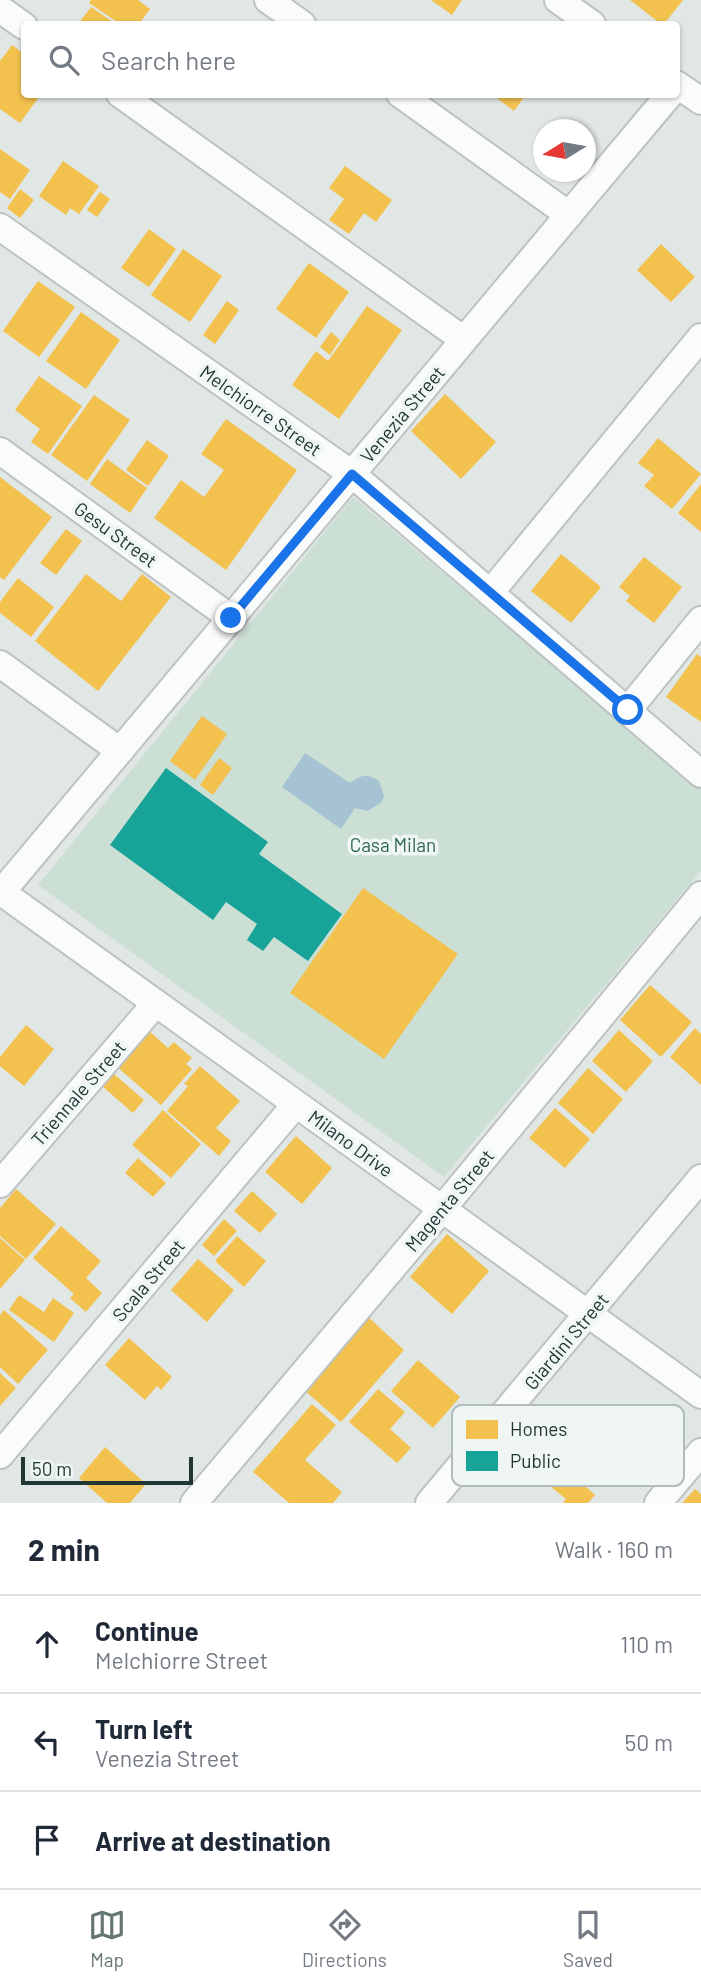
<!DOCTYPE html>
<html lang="en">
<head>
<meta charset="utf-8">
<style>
  body { margin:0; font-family:Barlow,sans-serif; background:#f2f2f3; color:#1f2937 }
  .compass { position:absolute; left:533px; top:119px; width:63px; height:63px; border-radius:50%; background:#fff; box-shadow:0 2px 5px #0004; rotate:259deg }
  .scale { position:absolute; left:21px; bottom:18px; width:172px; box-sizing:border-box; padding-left:7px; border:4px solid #213736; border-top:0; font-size:19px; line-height:24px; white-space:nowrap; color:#213736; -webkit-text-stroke:5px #eff6f4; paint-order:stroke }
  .stop { position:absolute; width:21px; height:21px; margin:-16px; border:5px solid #1a73e8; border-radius:50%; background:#fff }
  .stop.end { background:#1a73e8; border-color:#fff; box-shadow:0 2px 7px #0008 }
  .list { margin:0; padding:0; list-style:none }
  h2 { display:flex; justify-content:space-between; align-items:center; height:91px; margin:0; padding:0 28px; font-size:30px }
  h2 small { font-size:23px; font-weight:400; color:#747a83 }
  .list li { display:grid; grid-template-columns:46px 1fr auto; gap:21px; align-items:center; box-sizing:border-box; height:98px; padding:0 28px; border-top:2px solid #e0e1e3 }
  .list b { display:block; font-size:26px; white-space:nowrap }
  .list p { margin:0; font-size:23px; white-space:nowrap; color:#747a83 }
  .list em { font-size:23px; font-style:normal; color:#747a83 }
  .icon { flex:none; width:38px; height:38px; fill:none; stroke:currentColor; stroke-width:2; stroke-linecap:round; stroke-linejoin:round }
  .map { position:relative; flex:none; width:701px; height:1503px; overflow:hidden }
  .search { position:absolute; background:#fff; box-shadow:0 2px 5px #0004; left:21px; right:21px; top:21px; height:77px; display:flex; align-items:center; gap:18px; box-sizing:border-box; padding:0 24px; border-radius:7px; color:#747a83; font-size:26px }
  .sheet { height:385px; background:#fff }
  nav { display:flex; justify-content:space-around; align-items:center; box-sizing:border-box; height:98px; border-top:2px solid #e0e1e3; background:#fff; font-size:19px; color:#747a83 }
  nav a { display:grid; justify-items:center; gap:4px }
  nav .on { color:#647573 }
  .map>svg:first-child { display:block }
</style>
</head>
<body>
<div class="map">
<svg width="701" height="1503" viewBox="0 0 701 1503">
  <rect width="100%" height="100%" fill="#e1e7e5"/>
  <path fill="#cbdfd5" d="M353,497L701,790V871L444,1177L38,885Z"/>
  <path fill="#a5c3d2" d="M305,753L350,783C360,775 367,773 379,781L384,796L381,803L367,811L355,808L341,829L282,787Z"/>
  <path fill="#f2c14e" d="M91,0H138L150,9L139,24H120L89,3Z
    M431,0H462L452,15Z
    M630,0H683L664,24H661Z
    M91,7L116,24H78Z
    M12,45L24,54V94H41L20,123L0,109V61Z
    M491,94H526L514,111Z
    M0,149L30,170L10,199L0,192Z
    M63,161L99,186L79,214L70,208L66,215L39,196Z
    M345,166L392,200L376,222L364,213L349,234L329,220L344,199L329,188Z
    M20,189L34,200L20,218L7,208Z
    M100,192L110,199L97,217L87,210Z
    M149,229L176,249L149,287L121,268Z
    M661,244L695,277L671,302L637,270Z
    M183,249L222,276L190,322L151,295Z
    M309,263L349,292L316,338L276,309Z
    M38,281L75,307L39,357L3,331Z
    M227,301L239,310L215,344L203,335Z
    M367,306L402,330L339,419L292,385L316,351L328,361Z
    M81,312L120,340L86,389L46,361Z
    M331,332L340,340L330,355L320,347Z
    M39,376L82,406L48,454L31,442L40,429L15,410Z
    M445,394L496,442L461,479L411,431Z
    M94,395L130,420L87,481L51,455Z
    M226,419L297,470L226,570L154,518L181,480L204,497L224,470L201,454Z
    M658,438L701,474L672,509L644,486L654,475L638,463Z
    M147,440L169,456L148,486L126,470Z
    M107,459L147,488L130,513L90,484Z
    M0,477L52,517L4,580L0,577Z
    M701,484V532L678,513Z
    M66,529L82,541L56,575L40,563Z
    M561,554L601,587L571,623L531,591Z
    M644,557L682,587L654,623L626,601L630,596L619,587Z
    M86,574L121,601L142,574L171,597L98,691L35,641Z
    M18,578L54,607L31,637L0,613V602Z
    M697,654L701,657V722L666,697Z
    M202,716L227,734L195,780L170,761Z
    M219,758L232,768L213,795L200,785Z
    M363,888L458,954L384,1059L290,993Z
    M650,985L692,1022L661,1057L620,1020Z
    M26,1025L54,1049L24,1086L0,1066V1057Z
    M695,1028L701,1034V1085L670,1057Z
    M148,1030L168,1048L174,1042L192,1058L186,1064L192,1069L161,1105L116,1066Z
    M619,1030L653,1061L626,1092L592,1061Z
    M200,1066L240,1101L216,1128L231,1141L219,1156L167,1111L188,1086L184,1084Z
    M588,1068L623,1099L593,1134L558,1103Z
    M114,1074L144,1100L133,1113L102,1086Z
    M555,1108L590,1139L565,1168L529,1138Z
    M163,1110L201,1144L171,1178L132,1145Z
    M296,1136L332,1168L302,1204L265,1172Z
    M138,1158L166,1183L153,1197L125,1173Z
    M16,1189L56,1224L26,1259L0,1236V1208Z
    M252,1191L277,1214L260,1233L234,1211Z
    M224,1219L237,1231L214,1256L202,1245Z
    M61,1226L101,1261L86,1278L102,1293L86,1312L70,1298L74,1294L33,1258Z
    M447,1234L489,1271L452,1314L410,1277Z
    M237,1236L266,1261L244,1287L215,1261Z
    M0,1238L25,1260L0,1289Z
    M198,1259L234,1290L207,1322L171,1290Z
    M19,1295L44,1312L53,1298L74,1313L54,1342L9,1310Z
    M4,1310L48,1350L18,1384L0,1367V1315Z
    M367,1316L404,1350L341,1422L304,1390Z
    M129,1338L172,1377L161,1390L157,1386L145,1400L105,1365Z
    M418,1360L460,1397L433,1428L391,1391Z
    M0,1373L16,1388L0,1406Z
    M378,1389L405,1412L390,1429L411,1448L397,1463L349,1422Z
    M312,1404L336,1425L305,1460L342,1492L333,1503H289L253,1472Z
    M105,1447L146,1484L130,1503H107L79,1478Z
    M566,1469L595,1495L588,1503H563L566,1499L551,1487Z
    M695,1489L701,1494V1503H682Z"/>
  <path fill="#17a398" d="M166,768L268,842L259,854L342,914L308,961L274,937L263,951L247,940L257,924L226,902L213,920L110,845Z"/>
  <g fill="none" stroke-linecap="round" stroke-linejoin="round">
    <g stroke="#bec3c2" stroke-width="30">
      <path id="minor" d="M268,0L302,24
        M558,0L592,24
        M0,9L24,26
        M676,84L701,101
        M120,94L464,340
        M400,94L569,215
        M0,227L352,474L701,774
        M0,451L231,618
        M490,593L701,337
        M0,664L120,751
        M628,710L701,620
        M0,891L701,1395
        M0,894L670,94
        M0,1184L156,1003
        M0,1455L296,1104
        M194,1503L442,1209L701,895
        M429,1503L701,1178
        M658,1503L701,1452"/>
    </g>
    <use href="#minor" stroke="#fafbfb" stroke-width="26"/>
  </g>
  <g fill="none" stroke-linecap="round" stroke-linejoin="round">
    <path stroke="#1a73e8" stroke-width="9" d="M231,618L352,474L628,710"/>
  </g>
  <g text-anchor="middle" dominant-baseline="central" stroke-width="7" stroke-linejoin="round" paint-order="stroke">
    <g font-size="19" fill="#213736" stroke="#eff6f4">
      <text transform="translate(261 410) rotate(35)">Melchiorre Street</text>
      <text transform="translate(402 414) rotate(-50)">Venezia Street</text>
      <text transform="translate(116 534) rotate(36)">Gesu Street</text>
      <text transform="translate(78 1093) rotate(-49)">Triennale Street</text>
      <text transform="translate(351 1143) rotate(36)">Milano Drive</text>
      <text transform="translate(449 1200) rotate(-50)">Magenta Street</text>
      <text transform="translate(148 1280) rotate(-50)">Scala Street</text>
      <text transform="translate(566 1341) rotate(-50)">Giardini Street</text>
    </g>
    <g font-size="19" fill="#2f6a52" stroke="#eff6f4">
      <text x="393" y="844">Casa Milan</text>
    </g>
  </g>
  <rect x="452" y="1405" width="232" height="81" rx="10" fill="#eff6f4" stroke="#b1bdbb" stroke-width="2"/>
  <rect x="466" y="1420" width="32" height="19" fill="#f2c14e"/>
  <rect x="466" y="1451" width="32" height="20" fill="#17a398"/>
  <g font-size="19" fill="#213736">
    <text x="510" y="1436">Homes</text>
    <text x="510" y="1468">Public</text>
  </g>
</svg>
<svg class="compass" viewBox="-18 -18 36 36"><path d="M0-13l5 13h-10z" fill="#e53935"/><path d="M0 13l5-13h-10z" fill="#747a83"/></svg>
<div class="scale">50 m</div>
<div class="stop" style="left:628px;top:710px"></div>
<div class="stop end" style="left:231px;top:618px"></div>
<div class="search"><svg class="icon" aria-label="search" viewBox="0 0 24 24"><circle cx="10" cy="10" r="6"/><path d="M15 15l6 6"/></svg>Search here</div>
</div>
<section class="sheet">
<h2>2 min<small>Walk · 160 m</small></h2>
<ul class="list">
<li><svg class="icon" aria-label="ahead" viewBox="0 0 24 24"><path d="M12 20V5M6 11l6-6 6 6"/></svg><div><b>Continue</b><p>Melchiorre Street</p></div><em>110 m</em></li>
<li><svg class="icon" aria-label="left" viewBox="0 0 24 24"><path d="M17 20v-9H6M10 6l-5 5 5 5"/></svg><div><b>Turn left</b><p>Venezia Street</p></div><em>50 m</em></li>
<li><svg class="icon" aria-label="arrive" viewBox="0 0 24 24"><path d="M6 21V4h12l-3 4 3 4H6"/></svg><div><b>Arrive at destination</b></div></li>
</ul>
</section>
<nav>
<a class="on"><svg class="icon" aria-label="map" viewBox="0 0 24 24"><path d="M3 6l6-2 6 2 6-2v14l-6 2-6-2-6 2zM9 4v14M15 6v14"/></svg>Map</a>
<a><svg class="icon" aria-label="directions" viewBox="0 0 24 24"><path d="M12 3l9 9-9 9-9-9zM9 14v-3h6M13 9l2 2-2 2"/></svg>Directions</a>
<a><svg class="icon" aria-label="saved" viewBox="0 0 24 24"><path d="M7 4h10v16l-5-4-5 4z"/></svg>Saved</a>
</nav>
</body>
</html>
